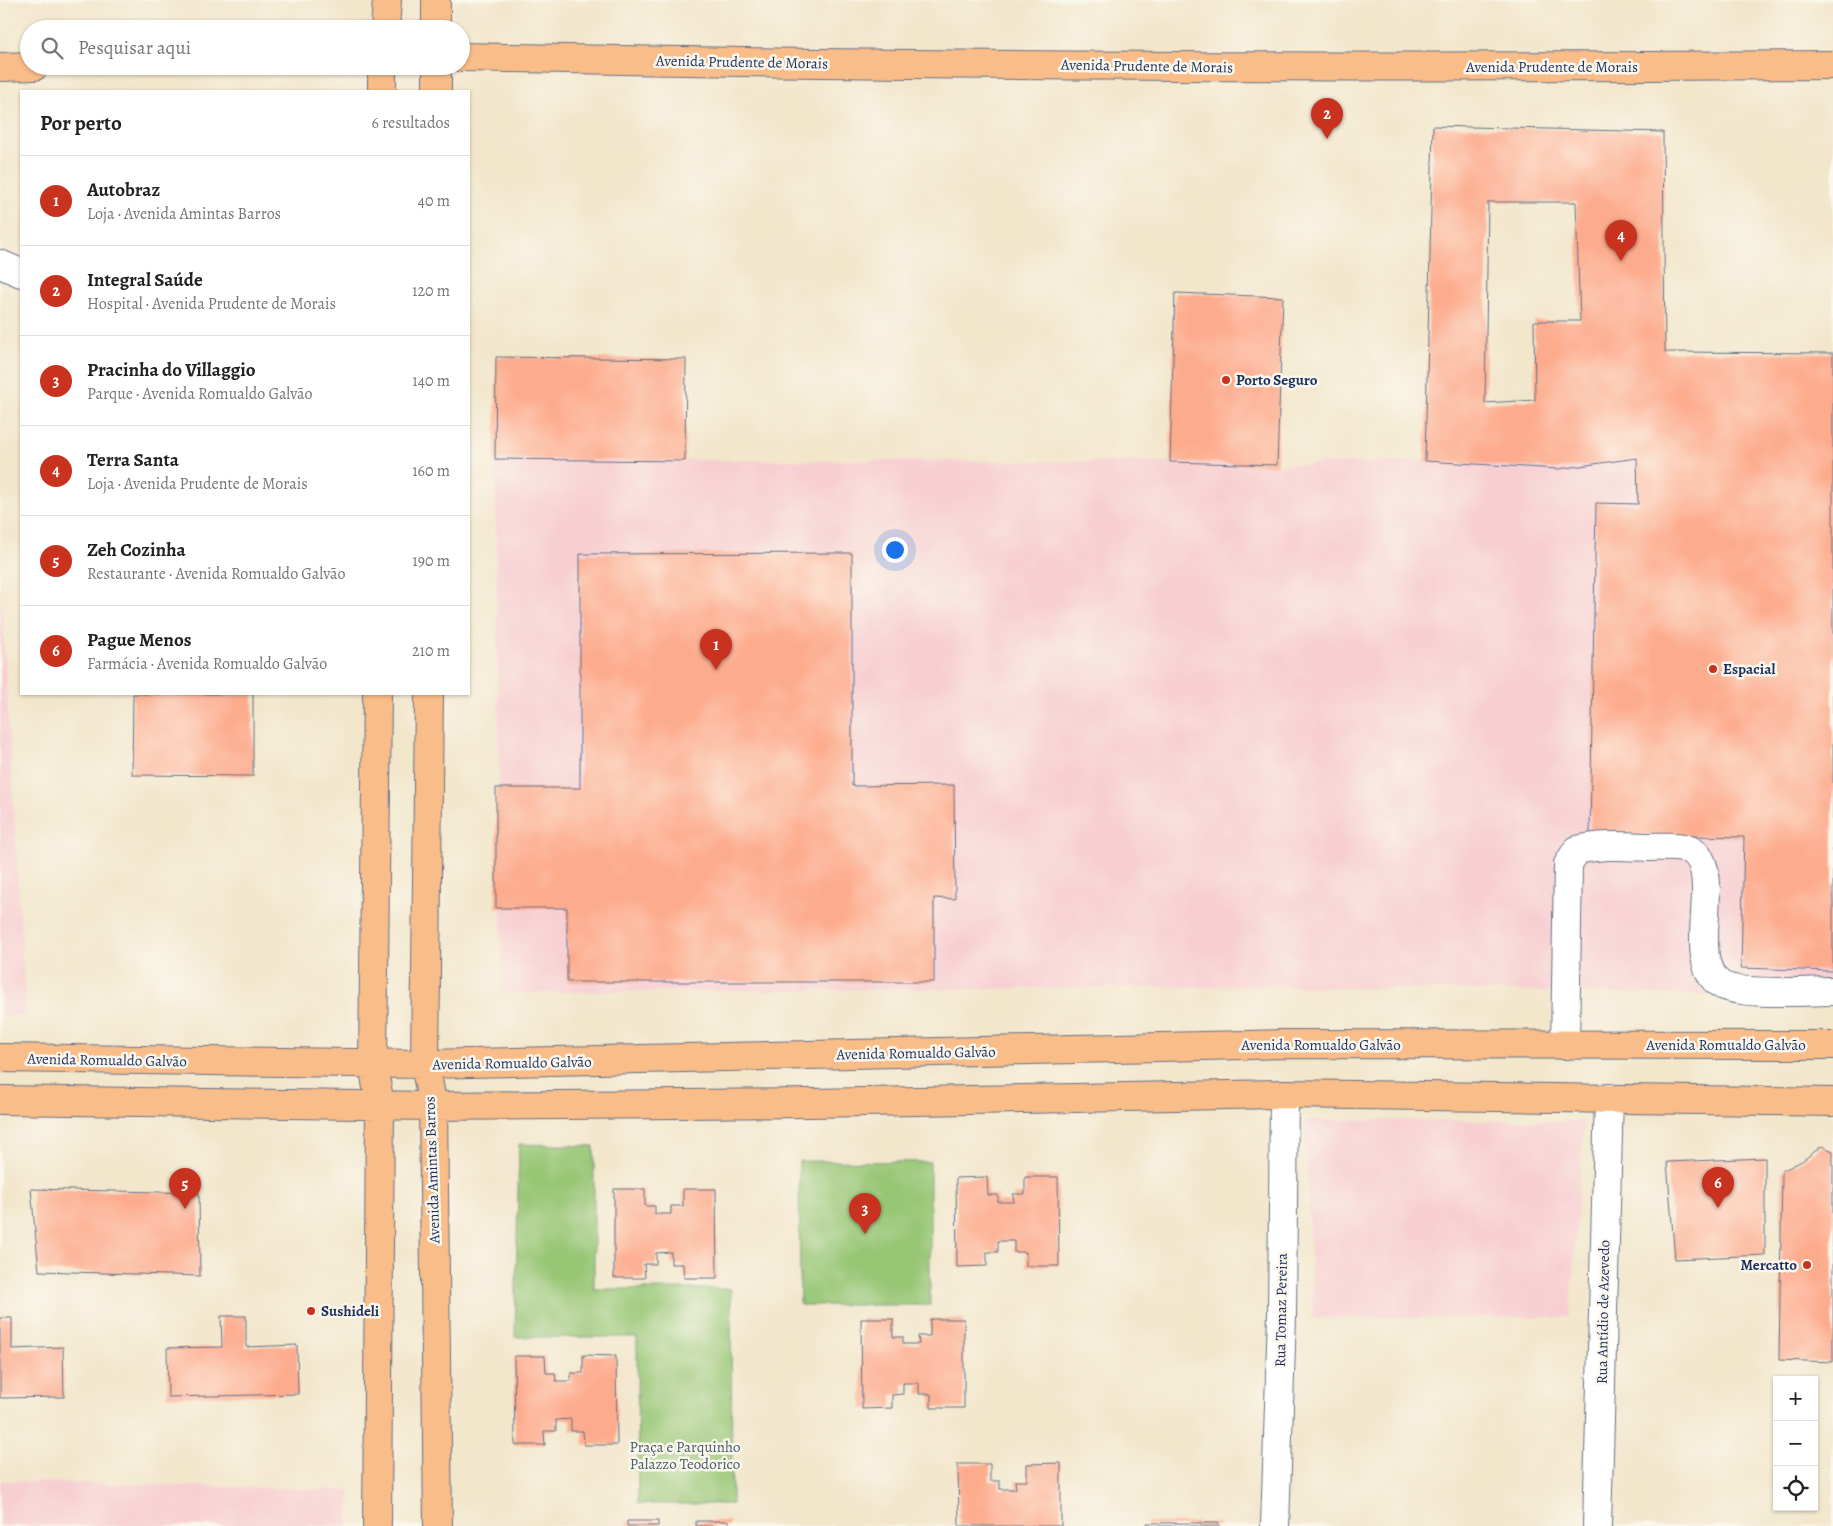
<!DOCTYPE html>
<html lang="pt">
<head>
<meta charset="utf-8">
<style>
  body { margin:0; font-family:Alegreya,serif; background:#f6f6f6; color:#222 }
  .controls { position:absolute; right:15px; bottom:15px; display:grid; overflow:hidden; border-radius:0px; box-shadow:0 1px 4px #0004 }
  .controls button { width:45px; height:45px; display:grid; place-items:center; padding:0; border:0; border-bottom:1px solid #e0e0e0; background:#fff; color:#222; font:25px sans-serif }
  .you { position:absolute; left:894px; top:549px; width:18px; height:18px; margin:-12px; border:4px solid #fff; border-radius:50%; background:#1a73e8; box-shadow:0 0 0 8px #1a73e833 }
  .badge { display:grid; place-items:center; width:32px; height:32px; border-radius:50%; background:#c8321e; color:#fff; font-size:16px; font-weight:700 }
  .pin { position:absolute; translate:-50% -41px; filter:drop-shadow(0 1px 2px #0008) }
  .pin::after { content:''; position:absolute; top:26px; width:18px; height:15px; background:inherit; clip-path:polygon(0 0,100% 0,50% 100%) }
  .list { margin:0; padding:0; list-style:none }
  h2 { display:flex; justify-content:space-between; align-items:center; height:65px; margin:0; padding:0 20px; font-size:21px }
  h2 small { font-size:16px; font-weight:400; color:#767676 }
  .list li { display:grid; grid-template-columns:32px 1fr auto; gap:15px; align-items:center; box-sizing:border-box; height:90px; padding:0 20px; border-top:1px solid #e0e0e0 }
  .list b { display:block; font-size:19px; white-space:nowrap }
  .list p { margin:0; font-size:16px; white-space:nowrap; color:#767676 }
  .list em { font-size:16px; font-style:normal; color:#767676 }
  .icon { flex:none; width:28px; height:28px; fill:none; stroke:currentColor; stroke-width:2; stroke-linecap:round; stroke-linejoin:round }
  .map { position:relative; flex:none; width:1833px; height:1526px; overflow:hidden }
  .search { position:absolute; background:#fff; box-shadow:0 1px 4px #0004; left:20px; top:20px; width:450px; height:55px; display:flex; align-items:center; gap:12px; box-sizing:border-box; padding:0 18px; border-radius:28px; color:#767676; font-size:19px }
  .panel { position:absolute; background:#fff; box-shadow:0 1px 4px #0004; left:20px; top:90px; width:450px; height:605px; border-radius:0px }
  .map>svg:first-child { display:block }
</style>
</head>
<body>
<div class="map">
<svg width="1833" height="1526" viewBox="0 0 1833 1526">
  <rect width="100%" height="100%" fill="#fbf7ec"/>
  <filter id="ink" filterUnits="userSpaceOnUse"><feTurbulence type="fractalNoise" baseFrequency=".02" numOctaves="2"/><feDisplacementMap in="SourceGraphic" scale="10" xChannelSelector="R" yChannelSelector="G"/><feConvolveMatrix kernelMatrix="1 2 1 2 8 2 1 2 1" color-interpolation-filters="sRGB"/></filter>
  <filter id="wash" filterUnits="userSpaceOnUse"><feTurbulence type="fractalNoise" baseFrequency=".0096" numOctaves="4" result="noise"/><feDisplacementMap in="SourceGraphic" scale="20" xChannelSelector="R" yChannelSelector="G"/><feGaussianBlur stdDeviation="1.12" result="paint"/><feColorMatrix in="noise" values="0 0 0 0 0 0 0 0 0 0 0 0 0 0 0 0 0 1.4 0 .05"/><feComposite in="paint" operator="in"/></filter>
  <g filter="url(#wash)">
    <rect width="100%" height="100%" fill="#f2e6cb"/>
    <path fill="#f7cfd2" d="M1637,458L1833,464V998L1278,986L502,993L495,459L1170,462L1277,465L1425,461L1558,469Z
      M0,579L26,1015L0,1016Z
      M1305,1120L1584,1121L1570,1317L1313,1318Z
      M0,1481L350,1490L349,1526H0Z"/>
    <path fill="#97c674" stroke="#597a69" d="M519,1144L594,1146V1289H731L732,1504H638L637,1337H515Z
      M799,1161L930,1162V1305H800Z"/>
    <g id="blocks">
      <path fill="#fdab8d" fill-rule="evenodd" d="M1433,126L1663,132L1665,352L1833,353V971L1741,968L1744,837L1590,834L1596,503L1638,504L1637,458L1558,469L1425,461ZM1488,202H1576L1580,321H1534L1535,400L1485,403Z
        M1175,293L1283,297L1277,465L1170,462Z
        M496,357L686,359L685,461L495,459Z
        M852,553V786L954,785L955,899L934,898V982H567V908H496V788H580V554Z
        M133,694H253V776L132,775Z
        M1822,1146L1833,1151V1362L1779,1360L1782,1171L1802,1161Z
        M1765,1158V1255L1675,1259L1667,1162Z
        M987,1177L988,1195H998V1202H1014L1013,1194H1025V1177H1058L1059,1266H1026V1252H1014V1241H998V1252H987V1266L957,1267L956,1178Z
        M31,1189L199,1193L200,1276L39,1271Z
        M614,1189H645V1206H655V1214H671V1206H683V1189H716L717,1278H684L683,1264H671V1252L656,1253V1264H644L645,1278H614Z
        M221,1316H246V1347L297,1345L298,1394L168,1397L167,1348L222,1347Z
        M0,1318H12V1349L63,1347L64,1397L0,1398Z
        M861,1319H893V1337H903V1344H919L918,1336H930V1319H964V1408H931V1394H919V1383H903V1394L892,1395V1408L862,1409Z
        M583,1355L616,1356L617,1445H584L583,1431H571V1419L556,1420V1431H544L545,1445H515L514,1356H545L546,1373H555L556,1381H571V1373H583Z
        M1061,1463V1526H959L958,1464H990V1481H1000V1489H1016L1015,1481H1027V1464Z
        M627,1521H658V1526H627Z
        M696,1521H729V1526H696Z
        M1147,1523H1219V1526H1147Z"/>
    </g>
  </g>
  <g filter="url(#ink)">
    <use href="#blocks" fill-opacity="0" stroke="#666f84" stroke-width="1"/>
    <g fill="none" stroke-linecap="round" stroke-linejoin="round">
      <g stroke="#666f84" stroke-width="30">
        <path id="minor" d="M0,264L21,273
          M1565,1045L1568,864L1577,850C1601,844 1624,846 1649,847C1662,847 1686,844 1696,854C1722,880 1685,960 1720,984C1738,996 1809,991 1833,991
          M1275,1526L1282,1315L1284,1094
          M1597,1526L1609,1098"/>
      </g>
      <g stroke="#666f84" stroke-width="30">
        <path id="major" d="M436,0V29
          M385,29L387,0
          M461,57C919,67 1376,68 1833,65
          M0,67L35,66
          M382,91V66
          M437,91V66
          M429,694L425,1064L433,1106L438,1526
          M0,1058L425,1064L1284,1044L1833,1045
          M0,1100L433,1106L811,1103L1284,1094L1833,1102
          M377,1526L380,1105L373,1064L377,694"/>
      </g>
      <use href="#minor" stroke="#fff" stroke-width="28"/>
      <use href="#major" stroke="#f9bd89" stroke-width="28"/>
    </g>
  </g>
  <g fill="#c8321e" stroke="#fbf7ec" stroke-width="2">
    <circle cx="1226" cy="380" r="5"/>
    <circle cx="1713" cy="669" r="5"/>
    <circle cx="1807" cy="1265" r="5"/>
    <circle cx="311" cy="1311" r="5"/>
  </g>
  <g text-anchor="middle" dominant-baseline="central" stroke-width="5" stroke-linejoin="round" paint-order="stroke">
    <g font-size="15" fill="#1b2f5e" stroke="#fbf7ec">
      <text transform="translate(742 62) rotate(1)">Avenida Prudente de Morais</text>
      <text transform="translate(1147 66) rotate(1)">Avenida Prudente de Morais</text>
      <text x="1552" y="67">Avenida Prudente de Morais</text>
      <text x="1321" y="1045">Avenida Romualdo Galvão</text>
      <text x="1726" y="1045">Avenida Romualdo Galvão</text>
      <text transform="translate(916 1053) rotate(-1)">Avenida Romualdo Galvão</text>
      <text transform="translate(107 1060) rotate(1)">Avenida Romualdo Galvão</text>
      <text transform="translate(512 1063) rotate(-1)">Avenida Romualdo Galvão</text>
      <text transform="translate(432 1170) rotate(-92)">Avenida Amintas Barros</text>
      <text transform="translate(1281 1310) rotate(-89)">Rua Tomaz Pereira</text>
      <text transform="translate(1603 1312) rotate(-89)">Rua Antídio de Azevedo</text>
    </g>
    <g font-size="15" font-weight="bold" fill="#1b2f5e" stroke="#fbf7ec" text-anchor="start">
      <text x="1236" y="380">Porto Seguro</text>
      <text x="1723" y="669">Espacial</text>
      <text x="1797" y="1265" text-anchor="end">Mercatto</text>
      <text x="321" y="1311">Sushideli</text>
    </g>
    <g font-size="15" fill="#405c65" stroke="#fbf7ec">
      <text x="685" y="1447">Praça e Parquinho<tspan x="685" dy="17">Palazzo Teodorico</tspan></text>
    </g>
  </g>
</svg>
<div class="controls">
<button>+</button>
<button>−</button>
<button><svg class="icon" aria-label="locate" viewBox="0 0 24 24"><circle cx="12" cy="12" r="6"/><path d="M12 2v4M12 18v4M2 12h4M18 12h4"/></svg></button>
</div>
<div class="you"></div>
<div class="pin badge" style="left:716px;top:670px">1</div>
<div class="pin badge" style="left:1327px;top:139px">2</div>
<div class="pin badge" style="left:865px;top:1234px">3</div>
<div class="pin badge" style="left:1621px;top:261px">4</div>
<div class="pin badge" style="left:185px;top:1209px">5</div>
<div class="pin badge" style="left:1718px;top:1208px">6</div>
<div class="search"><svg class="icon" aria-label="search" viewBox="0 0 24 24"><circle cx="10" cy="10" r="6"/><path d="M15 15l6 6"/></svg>Pesquisar aqui</div>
<section class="panel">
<h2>Por perto<small>6 resultados</small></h2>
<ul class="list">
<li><span class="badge">1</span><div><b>Autobraz</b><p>Loja · Avenida Amintas Barros</p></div><em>40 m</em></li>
<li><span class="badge">2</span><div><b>Integral Saúde</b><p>Hospital · Avenida Prudente de Morais</p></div><em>120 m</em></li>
<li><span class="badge">3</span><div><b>Pracinha do Villaggio</b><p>Parque · Avenida Romualdo Galvão</p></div><em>140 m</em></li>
<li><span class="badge">4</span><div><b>Terra Santa</b><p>Loja · Avenida Prudente de Morais</p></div><em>160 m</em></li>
<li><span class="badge">5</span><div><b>Zeh Cozinha</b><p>Restaurante · Avenida Romualdo Galvão</p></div><em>190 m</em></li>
<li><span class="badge">6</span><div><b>Pague Menos</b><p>Farmácia · Avenida Romualdo Galvão</p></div><em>210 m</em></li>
</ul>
</section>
</div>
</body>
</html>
